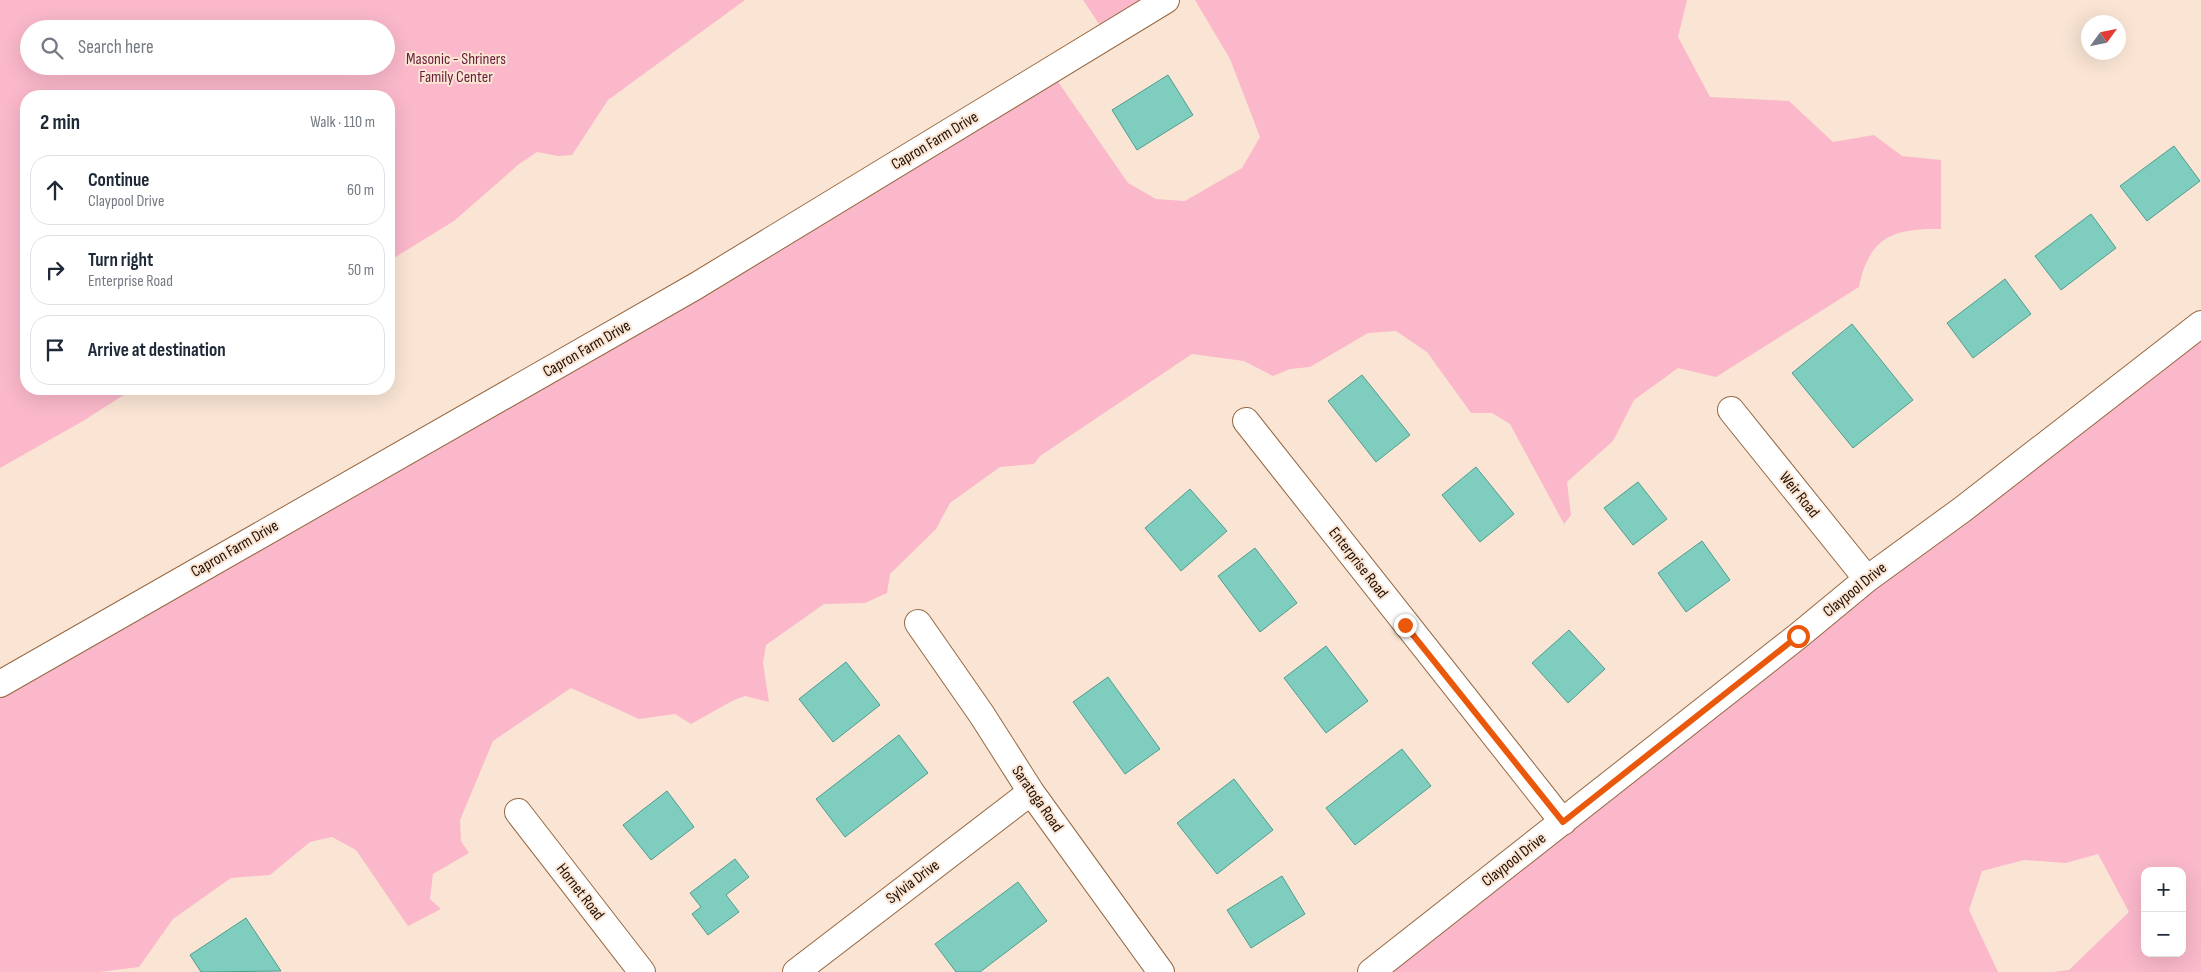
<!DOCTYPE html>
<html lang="en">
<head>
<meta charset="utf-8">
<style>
  body { margin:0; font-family:"Sofia Sans Condensed",sans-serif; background:#f2f2f3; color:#1f2937 }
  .controls { position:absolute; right:15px; bottom:15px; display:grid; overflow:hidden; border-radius:10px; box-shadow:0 5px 20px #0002 }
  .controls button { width:45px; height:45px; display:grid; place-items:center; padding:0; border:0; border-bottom:1px solid #e0e1e3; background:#fff; color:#1f2937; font:25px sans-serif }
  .compass { position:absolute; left:2081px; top:15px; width:45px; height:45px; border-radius:50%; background:#fff; box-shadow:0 5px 20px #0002; rotate:57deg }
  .stop { position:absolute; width:15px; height:15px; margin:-11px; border:4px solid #ea580c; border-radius:50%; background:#fff }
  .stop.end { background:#ea580c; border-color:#fff; box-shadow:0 1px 5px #0008 }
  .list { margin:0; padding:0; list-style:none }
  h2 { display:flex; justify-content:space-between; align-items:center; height:65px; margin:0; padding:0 20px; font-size:21px }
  h2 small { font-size:16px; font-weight:400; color:#747a83 }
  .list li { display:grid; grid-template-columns:32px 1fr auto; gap:15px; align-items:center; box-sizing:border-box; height:70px; margin:0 10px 10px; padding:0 10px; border:1px solid #e0e1e3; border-radius:20px }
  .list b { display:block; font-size:19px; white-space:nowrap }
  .list p { margin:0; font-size:16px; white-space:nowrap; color:#747a83 }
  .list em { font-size:16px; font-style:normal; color:#747a83 }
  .icon { flex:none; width:28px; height:28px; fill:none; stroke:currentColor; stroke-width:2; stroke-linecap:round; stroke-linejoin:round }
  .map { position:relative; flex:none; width:2201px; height:972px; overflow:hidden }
  .search { position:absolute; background:#fff; box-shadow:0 5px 20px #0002; left:20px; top:20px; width:375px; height:55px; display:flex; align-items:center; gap:12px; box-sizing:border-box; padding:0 18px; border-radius:28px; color:#747a83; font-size:19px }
  .panel { position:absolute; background:#fff; box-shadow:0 5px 20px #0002; left:20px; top:90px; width:375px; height:305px; border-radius:20px }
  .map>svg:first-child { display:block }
</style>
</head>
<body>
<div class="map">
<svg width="2201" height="972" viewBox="0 0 2201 972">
  <rect width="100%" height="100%" fill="#fae5d4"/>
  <path fill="#fab8ca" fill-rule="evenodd" d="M0,0H745L608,100L572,155L558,156L537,152L519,164L454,221L389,261V96H26V389H133L83,421L0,468ZM29,29H386V66H29Z
    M1083,0H1173L1107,36Z
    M1195,0H1687L1678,37L1710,97L1789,101L1833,142L1874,135L1902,156L1941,160V229C1893,228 1869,237 1859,287L1716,377L1678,368L1634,400L1613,441L1567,482L1571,515L1564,524L1510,424L1492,413H1471L1427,352L1396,331L1368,333L1310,367L1290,369L1273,376L1244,361L1192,354L1040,456L1034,464L1000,467L950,503L936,529L890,574L887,593L865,603L824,604L766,645L763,663L769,702L745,696L732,701L691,724L675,714L639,719L571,688L493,741L460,820L461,841L469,853L433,874L430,899L441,909L408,926L356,850L332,837L310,842L270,875L231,878L173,919L139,967L99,972H0V681L1052,73L1128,183L1156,199L1185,201L1242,168L1260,137L1230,59Z
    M2201,330V972H2053L2069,970L2129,912L2098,854L2066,863L2024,860L1982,871L1969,910L1998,972H1376ZM2145,871H2182V953H2145Z"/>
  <path fill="#7ecdbe" stroke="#4e9d8f" d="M1168,75L1193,115L1137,150L1112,110Z
    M2174,146L2200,181L2147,221L2120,186Z
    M2091,214L2116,248L2061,290L2035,256Z
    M2005,279L2031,314L1973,358L1947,323Z
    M1852,324L1913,400L1853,448L1792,373Z
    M1362,375L1410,435L1376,462L1328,401Z
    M1476,467L1514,514L1480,542L1442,495Z
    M1638,482L1667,519L1633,545L1604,508Z
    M1190,489L1227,531L1181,571L1145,528Z
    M1702,541L1730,580L1686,612L1658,573Z
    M1255,548L1297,603L1260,632L1218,576Z
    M1569,630L1605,669L1568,703L1532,663Z
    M1326,646L1368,701L1326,733L1284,678Z
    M846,662L880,705L833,742L799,699Z
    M1108,677L1160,749L1125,774L1073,702Z
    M899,735L928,773L845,837L816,799Z
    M1402,749L1431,786L1355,845L1326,808Z
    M1234,779L1273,830L1217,874L1177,823Z
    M667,791L694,827L651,860L623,825Z
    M735,859L749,877L726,895L739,912L708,935L692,914L701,907L690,893Z
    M1282,876L1305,914L1251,948L1227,910Z
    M1018,882L1047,921L980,972H956L935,944Z
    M246,918L281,971L201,972L190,955Z"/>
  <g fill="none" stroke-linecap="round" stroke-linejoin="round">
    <g stroke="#966740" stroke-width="28">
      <path id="street" d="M1731,410L1867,579
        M1246,421L1563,822
        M918,623L982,715L1031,792L1161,972
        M0,684L696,286L1166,0
        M518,812L642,972
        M796,972L1031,792
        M1371,972L1798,636L1867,579L1963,509L2201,324"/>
    </g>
    <use href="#street" stroke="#fff" stroke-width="26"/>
  </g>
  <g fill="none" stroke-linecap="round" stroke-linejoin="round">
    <path stroke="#ea580c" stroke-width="6" d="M1405,625L1563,822L1798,636"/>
  </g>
  <g text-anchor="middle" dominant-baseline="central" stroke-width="4" stroke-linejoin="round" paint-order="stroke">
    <g font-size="16" fill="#681c3a" stroke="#fae5d4">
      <text x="456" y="59">Masonic - Shriners<tspan x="456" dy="18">Family Center</tspan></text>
    </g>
    <g font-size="16" fill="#200e01" stroke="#fae5d4">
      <text transform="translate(935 141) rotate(-31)">Capron Farm Drive</text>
      <text transform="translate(587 349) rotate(-30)">Capron Farm Drive</text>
      <text transform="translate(1799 495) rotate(51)">Weir Road</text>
      <text transform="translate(235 549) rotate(-30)">Capron Farm Drive</text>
      <text transform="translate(1358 563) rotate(52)">Enterprise Road</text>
      <text transform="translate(1855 590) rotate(-39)">Claypool Drive</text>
      <text transform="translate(1037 799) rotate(55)">Saratoga Road</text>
      <text transform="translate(1514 860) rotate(-38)">Claypool Drive</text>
      <text transform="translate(913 882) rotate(-37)">Sylvia Drive</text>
      <text transform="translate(580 892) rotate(52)">Hornet Road</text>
    </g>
  </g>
</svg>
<div class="controls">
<button>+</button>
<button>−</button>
</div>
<svg class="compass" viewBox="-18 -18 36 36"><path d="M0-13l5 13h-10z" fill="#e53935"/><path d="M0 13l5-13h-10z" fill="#747a83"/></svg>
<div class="stop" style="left:1798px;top:636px"></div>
<div class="stop end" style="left:1405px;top:625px"></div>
<div class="search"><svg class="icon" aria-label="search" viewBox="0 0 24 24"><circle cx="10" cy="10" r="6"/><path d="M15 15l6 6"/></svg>Search here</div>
<section class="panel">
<h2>2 min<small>Walk · 110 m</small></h2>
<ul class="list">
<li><svg class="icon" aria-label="ahead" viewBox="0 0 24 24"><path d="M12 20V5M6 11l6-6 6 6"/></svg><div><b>Continue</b><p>Claypool Drive</p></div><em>60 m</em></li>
<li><svg class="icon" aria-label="right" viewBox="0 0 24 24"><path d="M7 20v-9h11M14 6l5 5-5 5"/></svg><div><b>Turn right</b><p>Enterprise Road</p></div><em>50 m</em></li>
<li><svg class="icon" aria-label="arrive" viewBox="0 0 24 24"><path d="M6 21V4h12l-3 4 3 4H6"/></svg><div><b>Arrive at destination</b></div></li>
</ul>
</section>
</div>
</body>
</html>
